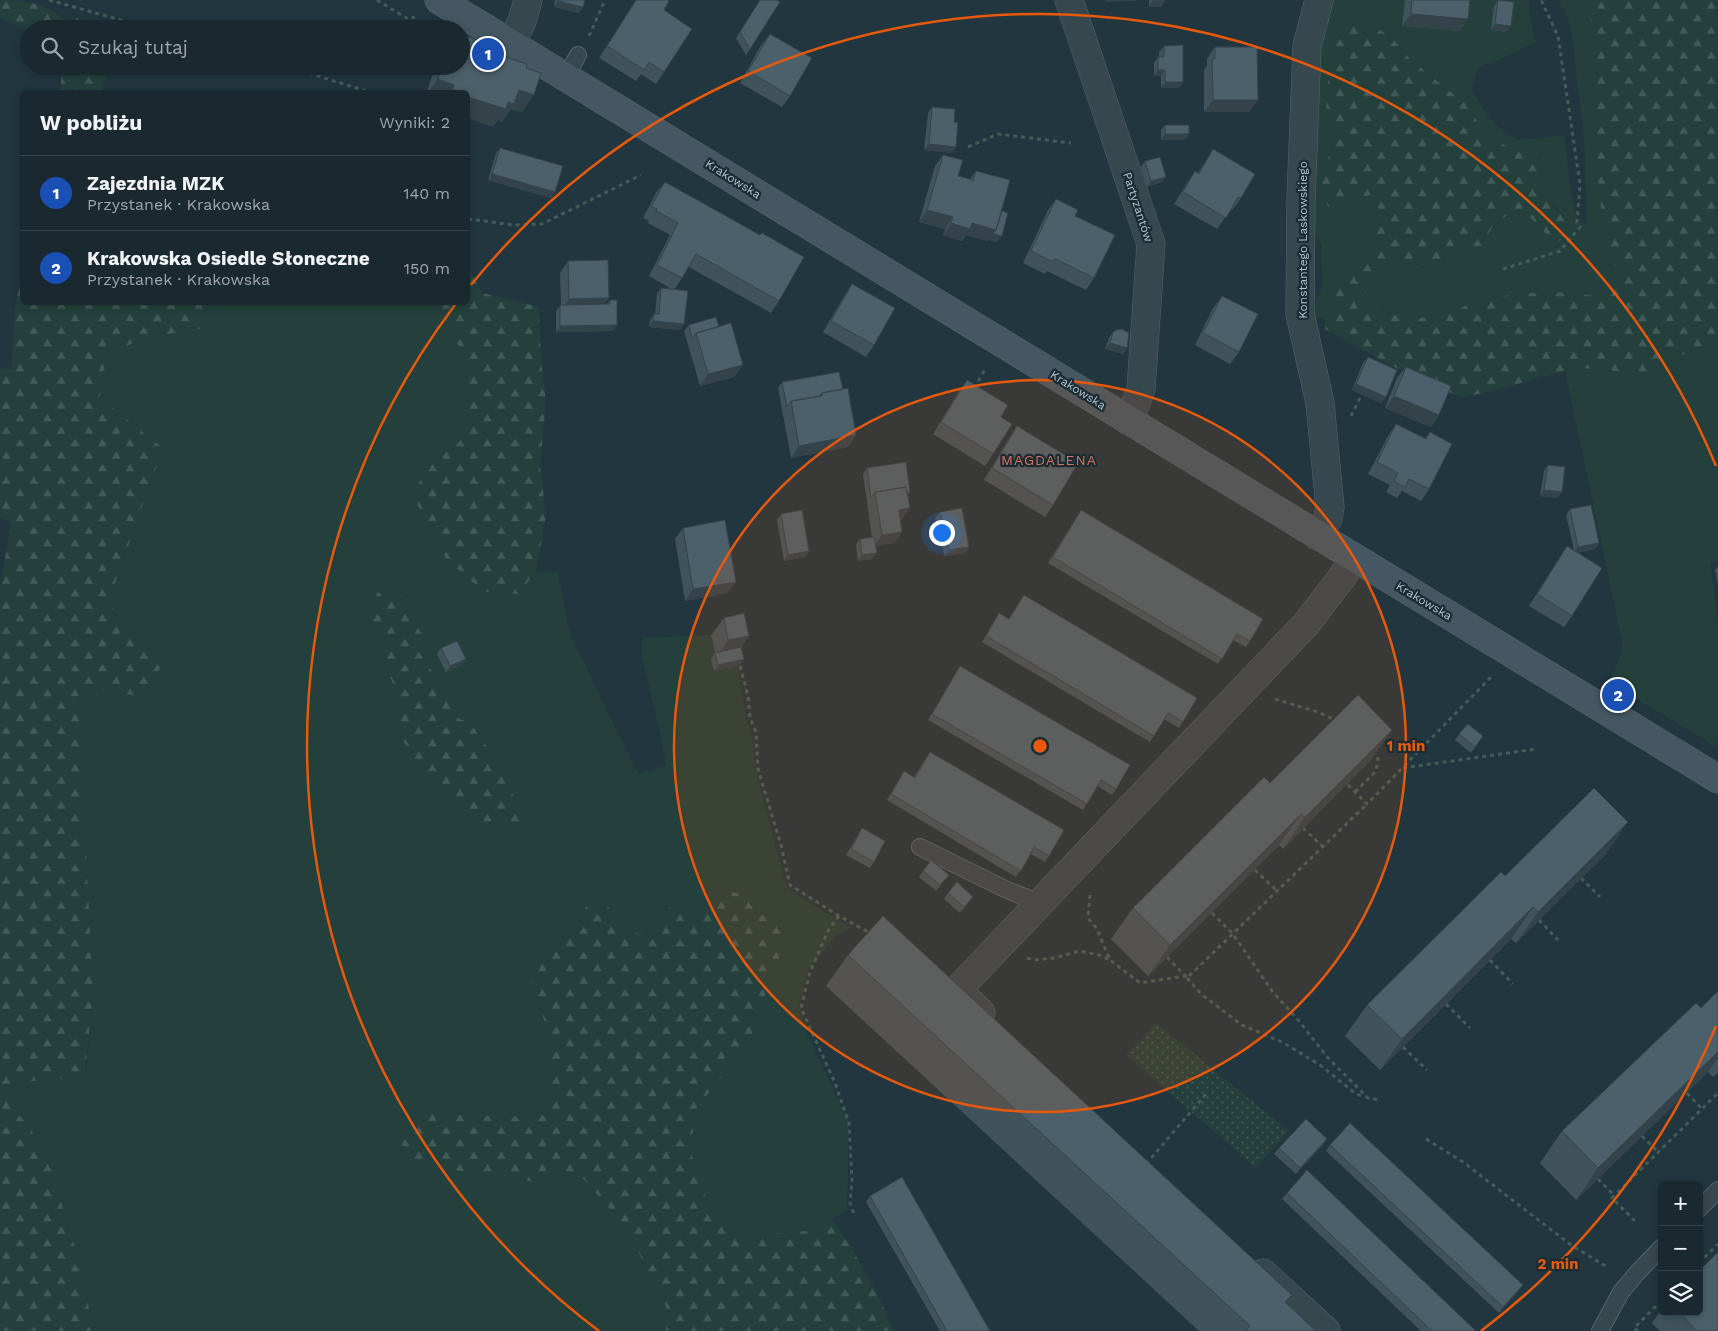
<!DOCTYPE html>
<html lang="pl">
<head>
<meta charset="utf-8">
<style>
  body { margin:0; font-family:"Work Sans",sans-serif; background:#233037; color:#f1f3f6 }
  .controls { position:absolute; right:15px; bottom:15px; display:grid; overflow:hidden; border-radius:8px; box-shadow:0 2px 8px #0003 }
  .controls button { width:45px; height:45px; display:grid; place-items:center; padding:0; border:0; border-bottom:1px solid #38444b; background:#1a282f; color:#f1f3f6; font:25px sans-serif }
  .you { position:absolute; left:941px; top:532px; width:18px; height:18px; margin:-12px; border:4px solid #fff; border-radius:50%; background:#1a73e8; box-shadow:0 0 0 8px #1a73e833 }
  .badge { display:grid; place-items:center; width:32px; height:32px; border-radius:50%; background:#ea580c; color:#fff; font-size:16px; font-weight:700 }
  .pin { position:absolute; translate:-50% -50%; border:2px solid #fff; box-shadow:0 1px 5px #0006 }
  .list { margin:0; padding:0; list-style:none }
  h2 { display:flex; justify-content:space-between; align-items:center; height:65px; margin:0; padding:0 20px; font-size:21px }
  h2 small { font-size:16px; font-weight:400; color:#9fa6aa }
  .list li { display:grid; grid-template-columns:32px 1fr auto; gap:15px; align-items:center; box-sizing:border-box; height:75px; padding:0 20px; border-top:1px solid #38444b }
  .list b { display:block; font-size:19px; white-space:nowrap }
  .list p { margin:0; font-size:16px; white-space:nowrap; color:#9fa6aa }
  .list em { font-size:16px; font-style:normal; color:#9fa6aa }
  .icon { flex:none; width:28px; height:28px; fill:none; stroke:currentColor; stroke-width:2; stroke-linecap:round; stroke-linejoin:round }
  .map { position:relative; flex:none; width:1718px; height:1331px; overflow:hidden }
  .search { position:absolute; background:#1a282f; box-shadow:0 2px 8px #0003; left:20px; top:20px; width:450px; height:55px; display:flex; align-items:center; gap:12px; box-sizing:border-box; padding:0 18px; border-radius:28px; color:#9fa6aa; font-size:19px }
  .panel { position:absolute; background:#1a282f; box-shadow:0 2px 8px #0003; left:20px; top:90px; width:450px; height:215px; border-radius:8px }
  .map>svg:first-child { display:block }
</style>
</head>
<body>
<div class="map">
<svg width="1718" height="1331" viewBox="0 0 1718 1331">
  <defs>
    <pattern id="forest-firs" width="22" height="20" patternUnits="userSpaceOnUse" patternTransform="scale(1.25)"><rect width="22" height="20" fill="#24403c"/><path d="M5 1l3.5 6h-7zM16 11l3.5 6h-7z" fill="#415a57"/></pattern>
    <pattern id="park-dots" width="8" height="8" patternUnits="userSpaceOnUse" patternTransform="scale(1.25)"><rect width="8" height="8" fill="#24403c"/><path d="M2 2h.1M6 6h.1" fill="none" stroke="#415a57" stroke-width="1.8" stroke-linecap="round"/></pattern>
  </defs>
  <rect width="100%" height="100%" fill="#22363f"/>
  <path fill="#24403c" d="M1326,0H1528L1535,42L1494,62L1478,67L1472,91C1483,109 1496,131 1517,139C1524,141 1555,136 1564,135L1570,186L1578,223H1587L1585,150L1571,26L1559,0H1581L1590,19L1599,195L1610,262L1626,271L1615,287L1595,296L1563,292L1529,293L1477,299L1452,313L1409,320L1380,310L1363,294C1373,289 1372,274 1381,267C1386,263 1392,261 1397,259L1413,264L1445,267L1443,253L1448,246L1469,247C1475,243 1482,240 1486,235C1500,221 1503,214 1524,211L1538,223H1571L1545,197L1541,182L1539,152L1513,150L1485,133L1467,105L1411,60L1393,39L1351,23L1326,111L1336,135L1333,149L1325,163V196L1328,207L1354,199L1371,195L1380,211L1375,225L1372,253L1366,265L1355,270L1343,272L1327,320L1313,317L1316,300L1323,288L1321,244L1309,224L1308,123Z
    M210,303H437L463,355L470,393L460,441L434,462L519,594L536,572L558,573L569,631L631,761L639,774L666,766L661,737L642,658V638L711,635L716,658L738,666L746,719L752,734L755,768L786,886L791,891L851,928L836,936L808,970L799,1006L807,1034L848,1121V1178L846,1205L848,1209L816,1230L742,1237L710,1210L692,1156L694,1111L748,1045L774,970L787,940L776,919L756,913L744,895L696,910L673,904L646,934L626,932L607,905L558,941L533,955L531,980L550,1038V1082L548,1115L503,1117L531,1181L579,1174L625,1226L666,1307V1331H94L77,1253L46,1154L27,1124L7,1101L13,1083L86,1076L93,992L78,685L137,696L164,664L127,633L109,600L163,448L100,398L106,358L140,339L205,328Z
    M1718,338V561L1710,563L1718,621V740L1715,746L1609,682L1621,655L1622,641L1565,370C1591,363 1621,373 1647,378L1685,354Z"/>
  <path fill="url(#forest-firs)" d="M0,0C30,0 47,5 71,24L78,17L105,25L104,29H29L0,18Z
    M1581,0H1718V338L1684,354L1647,378L1605,369L1572,368L1561,372L1511,386L1462,398L1400,370L1323,328L1343,272L1355,270L1366,265L1372,253L1375,225L1380,211L1371,195L1354,199L1328,207L1320,181L1325,163L1333,149L1336,135L1326,111L1331,42L1338,25L1351,23L1382,31L1393,39L1411,60L1467,105L1485,133L1513,150L1539,152L1549,167L1541,182C1547,204 1555,209 1571,223L1560,241L1551,239L1524,211C1504,213 1488,226 1484,246L1469,247L1448,246L1443,253L1445,267L1413,264L1397,259C1392,261 1386,263 1381,267C1372,274 1372,288 1363,295L1380,310L1409,320L1452,313L1477,299L1529,293L1563,292L1595,296L1615,287L1626,271L1610,262L1599,195L1590,19Z
    M48,66H100L107,73L101,92H61V72Z
    M468,268L483,293L539,307L541,359L546,403L540,465L546,517L536,571L519,594L484,592L447,560L424,522L413,491L434,462L460,441L470,393L463,355L437,303L468,302Z
    M22,271V302L210,303L205,328L140,339L106,358L100,398L163,448L109,600L127,633L164,664L137,696L78,686L93,992L85,1076L14,1083L7,1101L27,1124L46,1154L77,1253L94,1331H0V589L11,522L0,517V369H11L15,310Z
    M390,591L404,597L413,621L424,637L418,650L452,702L455,717L470,723L483,740L525,817L517,830L496,820L484,824L477,823L430,782L401,738L398,723L404,709L391,679L383,665L385,649L379,631L368,612L377,593Z
    M725,890L744,895L756,913L776,919L787,940L774,970L748,1045L694,1111L692,1156L710,1210L742,1237L816,1230L832,1219C857,1254 877,1291 894,1331H666V1307L625,1226L579,1174L531,1181L460,1171L415,1161L396,1137L430,1113L503,1117L548,1115L550,1082V1038L531,980L533,955L558,941L579,925L587,904L607,905L626,932L646,934L673,904L696,910Z"/>
  <path fill="url(#park-dots)" d="M1156,1023L1289,1131L1256,1168L1126,1055Z"/>
  <g fill="none" stroke-linecap="round" stroke-linejoin="round">
    <g stroke="#54646c" stroke-width="18">
      <path id="lane" d="M566,77L578,55
        M920,847L1007,890L1040,903
        M1699,1209L1718,1190
        M1600,1331L1621,1292L1637,1273L1662,1247"/>
    </g>
    <g stroke="#54646c" stroke-width="29">
      <path id="street" d="M1069,0L1151,244L1141,389L1129,421
        M1319,0L1307,46L1301,198L1300,314L1320,403L1330,507L1328,518L1319,537
        M511,44L522,21L528,0
        M981,1013L957,990L1306,624L1343,576L1353,558
        M1263,1273L1326,1331"/>
    </g>
    <g stroke="#54646c" stroke-width="29">
      <path id="secondary" d="M439,0L1718,779"/>
    </g>
    <path stroke="#425c58" stroke-width="3" stroke-dasharray="4 4" stroke-linecap="butt" d="M49,0L153,29
      M377,0L408,19L415,17
      M589,36L605,0
      M286,66L366,91
      M968,147L998,134L1071,143
      M468,219L514,225L542,224L641,175
      M1503,269L1560,251L1580,227L1577,223L1580,184L1558,36L1541,0
      M974,388L986,368
      M1351,416L1362,394
      M740,666L748,696L750,718L756,732L758,769L781,845L790,885L839,916L872,934
      M1275,699L1318,712L1337,721
      M1403,768L1536,749
      M1348,785L1367,804L1493,675
      M1355,792L1376,771L1378,759L1373,754
      M1303,828L1323,847
      M1255,870L1277,891
      M1581,878L1600,897
      M1090,895L1088,918L1097,929L1110,960L1140,983L1185,976
      M1212,913L1233,934L1272,991L1298,1020L1329,1059L1368,1098L1381,1100
      M839,916L828,931L810,972L801,1008L835,1083L849,1123L852,1180L850,1203L854,1214
      M1539,920L1558,940
      M1167,957L1187,978L1367,804
      M1027,958L1034,960L1055,958L1079,951L1099,955L1110,960
      M1490,960L1513,984
      M1187,978L1201,994L1242,1025L1282,1042L1320,1065L1356,1094L1365,1097
      M1446,1004L1470,1028
      M1403,1047L1427,1070
      M1687,1093L1702,1109
      M1642,1136L1658,1152
      M1426,1139L1463,1162L1571,1245L1609,1268
      M1146,1164L1206,1094
      M1598,1179L1615,1196
      M1635,1221L1612,1198L1718,1093
      M1699,1263L1718,1244
      M1638,1331L1634,1328L1662,1300"/>
    <use href="#lane" stroke="#36474e" stroke-width="16"/>
    <use href="#street" stroke="#36474e" stroke-width="28"/>
    <use href="#secondary" stroke="#445762" stroke-width="28"/>
  </g>
  <path fill="#40535b" d="M555,0H585L583,7L579,13L554,7Z
    M636,0L664,10V72L656,84L641,74L636,81L599,58Z
    M760,0L750,49L746,55L736,38Z
    M1149,0H1165L1161,7H1149Z
    M1405,0H1470L1460,31L1402,26Z
    M1498,0L1506,32L1491,30L1494,6Z
    M770,34L790,96L782,107L740,83L761,45Z
    M466,36L488,51L526,68L522,112L511,109L502,122L498,120L493,127L468,118V92H427L435,66H461V42Z
    M1164,46L1179,88H1161V76H1154V63L1158,57H1159V52Z
    M1215,47L1258,100L1249,112H1204V70L1207,66V59Z
    M932,107L954,122L956,147L951,153L924,150L928,113Z
    M1165,125L1185,140H1161V130Z
    M500,148L555,192L551,198L488,180L496,153Z
    M1213,149L1241,198L1232,210L1231,209L1217,229L1174,204L1187,183L1195,171L1198,173Z
    M943,155L958,176L970,179L976,171L1002,211L997,242L989,240L988,241L966,235L962,241L943,235L945,229L919,222L935,166Z
    M1145,161L1162,182L1147,187L1141,167Z
    M665,182L779,301L771,313L689,267L682,278L674,290L684,324L680,330L649,327L650,320L654,314H655L657,294L661,288L673,290L649,276L670,235L648,223L649,221L643,218L656,193Z
    M1056,199L1075,216L1094,278L1086,290L1047,271L1045,274L1023,263L1048,210Z
    M568,261L605,304H607L610,300L613,331L556,332V311L561,305L560,273Z
    M852,284L874,345L866,357L823,332L844,296Z
    M1222,296L1239,352L1230,364L1195,345L1213,308Z
    M689,325L719,327L743,365L734,377L700,386L684,331Z
    M1113,332L1127,348L1123,354L1105,349L1109,338Z
    M1368,357L1386,397L1381,403L1352,390L1363,363Z
    M1406,367L1439,415L1431,427L1385,408L1397,378Z
    M967,380L1001,417L993,454L985,466L933,434L959,391Z
    M782,382L843,389L856,435L848,447L791,458L778,388Z
    M1396,424L1425,438L1430,432L1429,489L1421,501L1402,491L1397,498L1386,492L1390,485L1368,474L1388,436Z
    M1017,426L1053,505L1045,517L984,480L1009,438Z
    M1548,465L1562,492L1557,498L1540,496L1544,471Z
    M867,468L910,492L908,495L910,508L901,520H900L902,532L894,543L875,546L877,553L872,559L858,561L856,545L860,539L872,537L863,474Z
    M1570,509L1599,543L1595,549L1577,553L1572,616L1564,627L1529,606L1567,546L1574,550L1566,515Z
    M1081,510L1250,641L1246,647L1233,640L1218,664L1048,563Z
    M940,512L969,547L965,553L944,556L943,548H941L935,518Z
    M781,514L809,551L805,557L784,561L777,520Z
    M683,528L736,582L727,593L685,601L675,539Z
    M1718,566V585L1715,570Z
    M1024,595L1183,722L1179,728L1164,719L1150,742L982,642L999,613L1009,619Z
    M724,618L749,636L741,647L744,659L740,665L714,671L711,659L715,653L711,635Z
    M441,648L466,659L462,665L446,672L437,654Z
    M960,666L1116,789L1112,795L1098,786L1083,810L928,720Z
    M1392,730L1370,761L1283,849L1279,845L1148,976L1111,939L1133,908L1270,783Z
    M1459,734L1483,736L1471,753L1455,740Z
    M930,752L1049,856L1045,862L1031,854L1016,877L887,800L904,771L914,777Z
    M862,828L874,862L870,868L846,855Z
    M1606,854L1516,943L1511,939L1380,1070L1345,1036L1367,1005L1505,876Z
    M923,871L949,875L936,891L919,877Z
    M948,893L973,897L960,913L944,899Z
    M848,955L1286,1303L1316,1331H1199L826,986Z
    M1718,991V1073L1713,1077L1708,1072L1576,1200L1540,1163L1562,1131L1701,1008Z
    M1323,1145L1296,1174L1274,1154L1279,1148Z
    M1330,1145L1519,1291L1499,1313L1326,1151Z
    M1287,1193L1476,1331H1421L1282,1199Z
    M870,1196L990,1331H940L866,1202Z
    M1662,1309V1312H1699L1718,1331H1660L1652,1323Z"/>
  <path fill="#34434a" d="M1106,0H1137L1136,1L1104,2Z
    M558,1L583,7L579,13L554,7Z
    M1153,1H1165L1161,7H1149Z
    M1411,14L1468,19L1460,31L1402,26Z
    M1495,24L1511,26L1506,32L1491,30Z
    M1158,70H1165L1161,76H1154Z
    M438,79L454,85L449,92H428Z
    M1165,82H1183L1179,88H1161Z
    M519,90L534,95L522,112L511,109L502,122L498,120L493,127L468,118V97L508,102Z
    M1213,100H1258L1249,112H1204Z
    M1165,134H1189L1185,140H1161Z
    M929,144L956,147L951,153L924,150Z
    M492,174L555,192L551,198L488,180Z
    M1166,177L1162,182L1147,187L1151,181Z
    M927,210L953,217L945,229L919,222Z
    M951,223H972L996,230L1002,236L997,242L989,240L988,241L966,235L962,241L943,235Z
    M609,298L600,310L561,311L569,299Z
    M653,321L684,324L680,330L649,327Z
    M617,325L613,331L556,332L560,326Z
    M1110,343L1127,348L1123,354L1105,349Z
    M743,365L734,377L700,386L708,374Z
    M1356,384L1386,397L1381,403L1352,390Z
    M1394,396L1439,415L1431,427L1385,408Z
    M856,435L848,447L791,458L799,446Z
    M1544,490L1562,492L1557,498L1540,496Z
    M910,508L901,520L890,521L899,510Z
    M902,532L894,543L874,546L882,535Z
    M945,542H947L943,548H941Z
    M1599,543L1595,549L1574,553L1578,547Z
    M969,547L965,553L944,556L949,550Z
    M809,551L805,557L784,561L788,555Z
    M877,553L872,559L858,561L862,555Z
    M736,582L727,593L685,601L693,589Z
    M749,636L737,653L716,658L728,640Z
    M466,659L462,665L446,672L450,666Z
    M744,659L740,665L714,671L718,665Z
    M1392,730L1370,761L1283,849L1305,817Z
    M1301,814L1279,845L1148,976L1170,945Z
    M1628,822L1606,854L1516,943L1538,912Z
    M1533,907L1511,939L1380,1070L1402,1039Z
    M1718,1052V1058L1708,1072L1576,1200L1598,1168Z
    M1327,1139L1323,1145L1296,1174L1300,1168Z
    M1523,1285L1519,1291L1499,1313L1503,1307Z"/>
  <path fill="#4b606a" stroke="#34434a" d="M558,0H585L583,7L558,1Z
    M636,0H667L669,1L664,10L692,29L664,72L649,62L644,70L607,46Z
    M760,0H777L780,2L750,49L740,32Z
    M1153,0H1165V1H1153Z
    M1412,0H1470L1468,19L1411,14Z
    M1498,0L1514,2L1511,26L1495,24Z
    M770,34L812,58L790,96L748,71Z
    M466,36L490,44L488,51L527,64L526,68L541,73L534,95L519,90L514,104L508,102L506,109L468,97V92H452L454,85L438,79L442,66H461V42L463,43Z
    M1183,45V82H1165V70H1158V57H1164V46Z
    M1215,47H1257L1258,100H1213L1212,59H1215Z
    M932,107L955,109L954,122L958,123L956,147L929,144Z
    M1165,125H1189V134H1165Z
    M500,148L563,166L555,192L492,174Z
    M1213,149L1255,174L1241,198L1238,197L1226,218L1183,192L1195,171L1199,174Z
    M943,155L963,160L958,176L973,180L976,171L1010,180L996,230L972,223L970,229L951,223L953,217L927,210Z
    M1160,157L1166,177L1151,181L1145,161Z
    M665,182L760,235L762,233L804,257L779,301L696,254L682,278L657,265L678,223L656,211L657,209L651,206Z
    M1056,199L1078,210L1075,216L1115,235L1094,278L1055,259L1053,262L1031,251Z
    M1002,211L1008,213L1002,236L993,234L996,230Z
    M608,260L609,298L569,299L568,261Z
    M852,284L895,308L874,345L831,321Z
    M661,288L688,291L684,324L653,321L654,314H659Z
    M1222,296L1258,314L1239,352L1203,333Z
    M610,300H617V325L560,326V305L610,304Z
    M716,317L719,327L696,333L692,339L689,325Z
    M731,323L743,365L708,374L696,333Z
    M1122,329L1129,333L1127,348L1110,343L1113,332L1116,330Z
    M1368,357L1397,370L1386,397L1356,384Z
    M1406,367L1451,386L1439,415L1394,396Z
    M839,372L843,389L822,393L820,396L791,401L787,407L782,382Z
    M967,380L1008,405L1001,417L1012,424L993,454L941,422Z
    M848,388L856,435L799,446L791,401L822,396V393Z
    M1396,424L1426,439L1430,432L1452,444L1429,489L1409,479L1405,487L1394,481L1398,473L1377,462Z
    M1017,426L1078,463L1053,505L992,468Z
    M906,462L910,492H907L906,487L875,492L871,498L867,468Z
    M1548,465L1565,467L1562,492L1544,490Z
    M906,487L910,508L899,510L902,532L882,535L875,492Z
    M1591,505L1599,543L1578,547L1570,509Z
    M962,508L969,547L949,550L947,542H945L940,512Z
    M802,510L809,551L788,555L781,514Z
    M1081,510L1263,619L1250,641L1237,634L1222,659L1053,557Z
    M725,520L736,582L693,589L683,528Z
    M874,537L877,553L862,555L860,539Z
    M1567,546L1602,568L1572,616L1537,594Z
    M1024,595L1197,698L1183,722L1168,713L1154,736L986,636L999,613L1009,619Z
    M744,613L749,636L728,640L724,618Z
    M457,641L466,659L450,666L441,648Z
    M741,647L744,659L718,665L715,653Z
    M960,666L1130,765L1116,789L1101,780L1087,804L932,714Z
    M1358,695L1392,730L1305,817L1301,814L1170,945L1133,908L1264,777L1270,783Z
    M1468,724L1483,736L1475,747L1459,734Z
    M930,752L1064,830L1049,856L1034,847L1021,871L891,794L904,771L915,778Z
    M1594,788L1628,822L1538,912L1533,907L1402,1039L1367,1005L1501,872L1505,876Z
    M862,828L885,841L874,862L851,849Z
    M931,860L949,875L940,885L923,871Z
    M957,882L973,897L964,907L948,893Z
    M883,916L1292,1295L1285,1302L1316,1331H1245L1250,1326L848,955Z
    M1718,991V1052L1598,1168L1562,1131L1696,1003L1701,1008Z
    M1306,1119L1327,1139L1300,1168L1279,1148Z
    M1350,1123L1523,1285L1503,1307L1330,1145Z
    M1307,1170L1476,1331H1432L1287,1193Z
    M902,1177L990,1331H947L870,1196Z
    M1718,1252V1331H1697L1679,1312H1699V1271Z"/>
  <circle cx="1040" cy="746" r="366" fill="#e8590c" fill-opacity=".12"/>
  <g fill="none" stroke="#e8590c" stroke-width="2.5">
    <circle cx="1040" cy="746" r="366"/>
    <path d="M1716 1026A732 732 0 0 1 1481 1331M599 1331A732 732 0 0 1 455 305M471 285A732 732 0 0 1 1716 466"/>
  </g>
  <g text-anchor="middle" dominant-baseline="central" stroke-width="4.5" stroke-linejoin="round" paint-order="stroke">
    <g font-size="12" fill="#b2c1ca" stroke="#1b2b33">
      <text transform="translate(733 179) rotate(32)">Krakowska</text>
      <text transform="translate(1138 207) rotate(72)">Partyzantów</text>
      <text transform="translate(1303 240) rotate(-90)">Konstantego Laskowskiego</text>
      <text transform="translate(1078 390) rotate(32)">Krakowska</text>
      <text transform="translate(1424 601) rotate(31)">Krakowska</text>
    </g>
    <g font-size="14" letter-spacing="1" fill="#dc715b" stroke="#1b2b33">
      <text x="1049" y="460">MAGDALENA</text>
    </g>
  </g>
  <circle cx="1040" cy="746" r="8" fill="#e8590c" stroke="#1b2b33" stroke-width="2.5"/>
  <g font-size="15" text-anchor="middle" font-weight="bold" fill="#e8590c" stroke="#1b2b33" stroke-width="4.5" stroke-linejoin="round" paint-order="stroke">
    <text x="1406" y="751">1 min</text>
    <text x="1558" y="1269">2 min</text>
  </g>
</svg>
<div class="controls">
<button>+</button>
<button>−</button>
<button><svg class="icon" aria-label="layers" viewBox="0 0 24 24"><path d="M12 4l9 5-9 5-9-5zM3 14l9 5 9-5"/></svg></button>
</div>
<div class="you"></div>
<div class="pin badge" style="left:488px;top:54px;background:#1a4fb4">1</div>
<div class="pin badge" style="left:1618px;top:695px;background:#1a4fb4">2</div>
<div class="search"><svg class="icon" aria-label="search" viewBox="0 0 24 24"><circle cx="10" cy="10" r="6"/><path d="M15 15l6 6"/></svg>Szukaj tutaj</div>
<section class="panel">
<h2>W pobliżu<small>Wyniki: 2</small></h2>
<ul class="list">
<li><span class="badge" style="background:#1a4fb4">1</span><div><b>Zajezdnia MZK</b><p>Przystanek · Krakowska</p></div><em>140 m</em></li>
<li><span class="badge" style="background:#1a4fb4">2</span><div><b>Krakowska Osiedle Słoneczne</b><p>Przystanek · Krakowska</p></div><em>150 m</em></li>
</ul>
</section>
</div>
</body>
</html>
